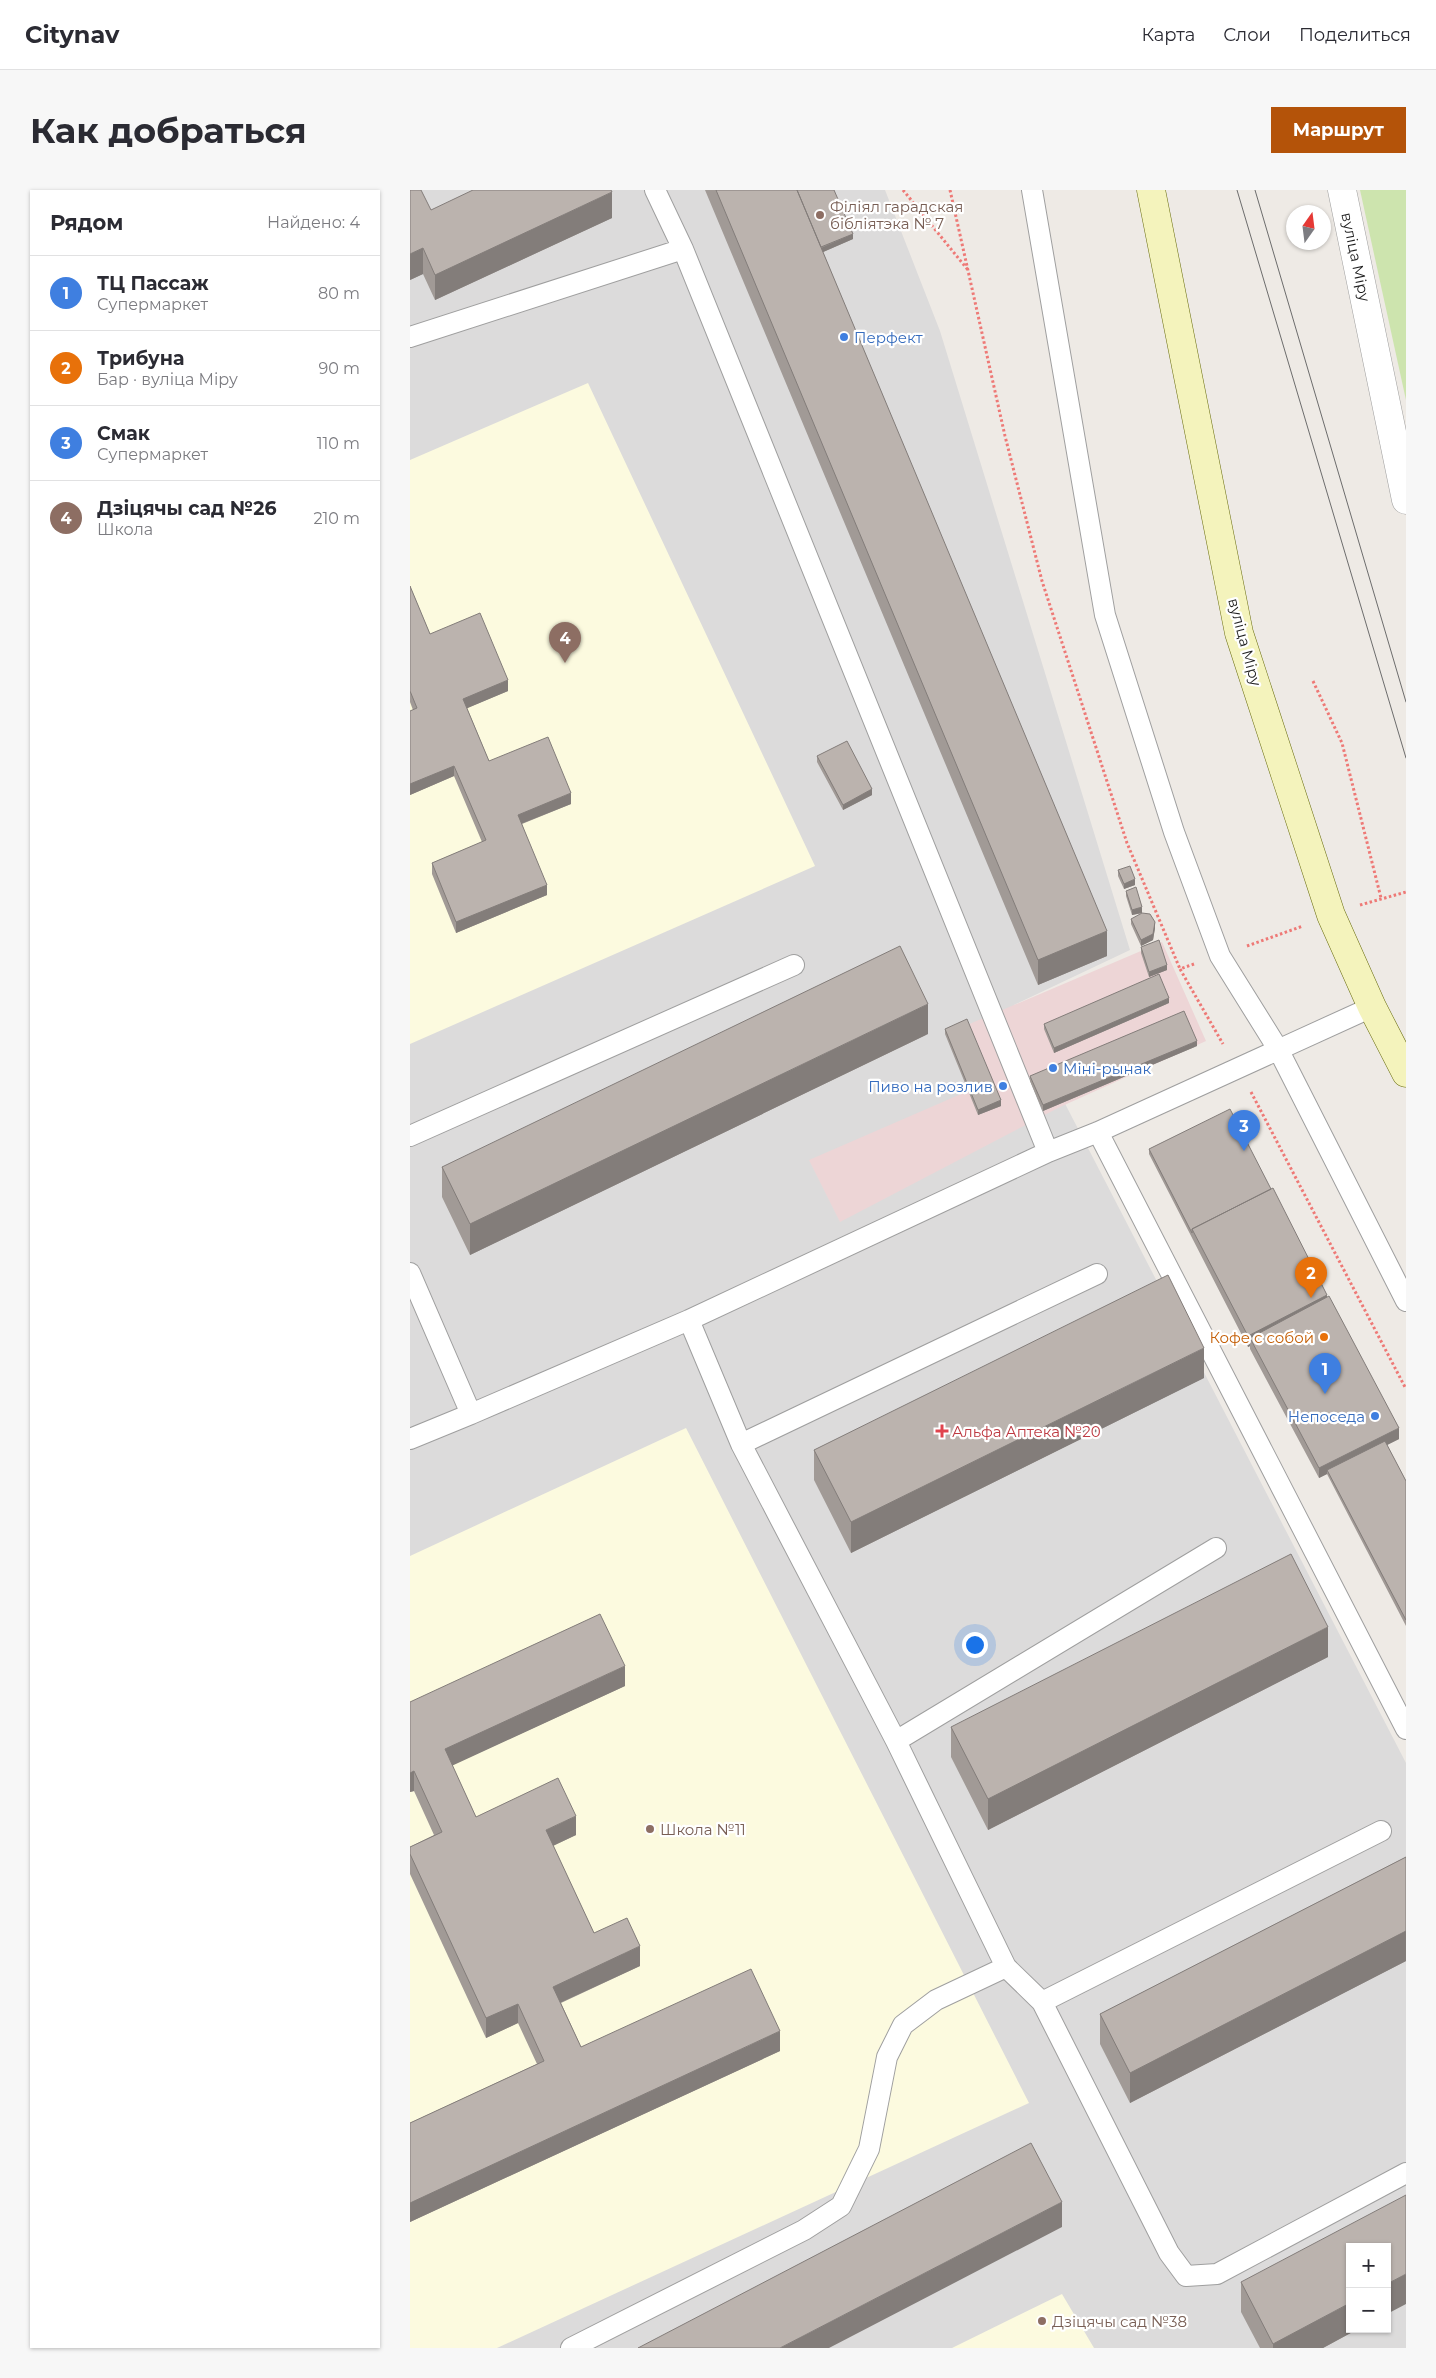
<!DOCTYPE html>
<html lang="ru">
<head>
<meta charset="utf-8">
<style>
  body { margin:0; font-family:Montserrat,sans-serif; background:#f7f7f7; color:#2b2b33 }
  .controls { position:absolute; right:15px; bottom:15px; display:grid; overflow:hidden; border-radius:0px; box-shadow:0 1px 4px #0004 }
  .controls button { width:45px; height:45px; display:grid; place-items:center; padding:0; border:0; border-bottom:1px solid #e1e1e2; background:#fff; color:#2b2b33; font:25px sans-serif }
  .compass { position:absolute; left:876px; top:15px; width:45px; height:45px; border-radius:50%; background:#fff; box-shadow:0 1px 4px #0004; rotate:14deg }
  .you { position:absolute; left:564px; top:1454px; width:18px; height:18px; margin:-12px; border:4px solid #fff; border-radius:50%; background:#1a73e8; box-shadow:0 0 0 8px #1a73e833 }
  .badge { display:grid; place-items:center; width:32px; height:32px; border-radius:50%; background:#b45309; color:#fff; font-size:16px; font-weight:700 }
  .pin { position:absolute; translate:-50% -41px; filter:drop-shadow(0 1px 2px #0008) }
  .pin::after { content:''; position:absolute; top:26px; width:18px; height:15px; background:inherit; clip-path:polygon(0 0,100% 0,50% 100%) }
  .list { margin:0; padding:0; list-style:none }
  h2 { display:flex; justify-content:space-between; align-items:center; height:65px; margin:0; padding:0 20px; font-size:21px }
  h2 small { font-size:16px; font-weight:400; color:#7c7c81 }
  .list li { display:grid; grid-template-columns:32px 1fr auto; gap:15px; align-items:center; box-sizing:border-box; height:75px; padding:0 20px; border-top:1px solid #e1e1e2 }
  .list b { display:block; font-size:19px; white-space:nowrap }
  .list p { margin:0; font-size:16px; white-space:nowrap; color:#7c7c81 }
  .list em { font-size:16px; font-style:normal; color:#7c7c81 }
  .map { position:relative; flex:none; width:996px; height:2158px; overflow:hidden; border-radius:0px }
  header { display:flex; align-items:center; gap:30px; box-sizing:border-box; height:70px; padding:0 25px; background:#fff; border-bottom:1px solid #e1e1e2 }
  header strong { font-size:24px }
  nav { display:flex; gap:28px; margin-inline-start:auto; font-size:18px }
  .intro { display:flex; align-items:center; justify-content:space-between; box-sizing:border-box; height:120px; padding:0 30px }
  h1 { margin:0; font-size:35px }
  .button { padding:12px 22px; border-radius:0px; background:#b45309; color:#fff; font-size:18px; font-weight:700 }
  main { display:flex; gap:30px; padding:0 30px }
  aside { flex:1; background:#fff; border-radius:0px; box-shadow:0 1px 4px #0004 }
  .map>svg:first-child { display:block }
</style>
</head>
<body>
<header>
<strong>Citynav</strong>
<nav><a>Карта</a><a>Слои</a><a>Поделиться</a></nav>
</header>
<div class="intro"><h1>Как добраться</h1><a class="button">Маршрут</a></div>
<main>
<aside>
<h2>Рядом<small>Найдено: 4</small></h2>
<ul class="list">
<li><span class="badge" style="background:#3f7fe0">1</span><div><b>ТЦ Пассаж</b><p>Супермаркет</p></div><em>80 m</em></li>
<li><span class="badge" style="background:#e8710a">2</span><div><b>Трибуна</b><p>Бар · вуліца Міру</p></div><em>90 m</em></li>
<li><span class="badge" style="background:#3f7fe0">3</span><div><b>Смак</b><p>Супермаркет</p></div><em>110 m</em></li>
<li><span class="badge" style="background:#8d6e63">4</span><div><b>Дзіцячы сад №26</b><p>Школа</p></div><em>210 m</em></li>
</ul>
</aside>
<div class="map">
<svg width="996" height="2158" viewBox="0 0 996 2158">
  <rect width="100%" height="100%" fill="#eeeae5"/>
  <path fill="#dcdbdb" fill-rule="evenodd" d="M0,0H475L530,141L720,760L604,815L996,1573V2158H0ZM940,2057H977V2139H940Z"/>
  <path fill="#edd5d6" d="M752,752L796,851L650,917L430,1032L399,970L558,901L557,835Z"/>
  <path fill="#fcfadf" d="M178,193L405,676L0,854V270Z
    M276,1238L619,1913L87,2158H0V1366Z
    M652,2104L684,2158H542Z"/>
  <path fill="#cde4ae" d="M950,0H996V210Z"/>
  <g fill="none" stroke-linecap="round" stroke-linejoin="round">
    <g stroke="#9f9f9f" stroke-width="22">
      <path id="lane" d="M245,0L273,59L638,962
        M622,0L695,425L764,642L810,766L868,859L996,1111
        M0,147L273,59
        M688,942L996,1539
        M0,946L384,775
        M0,1083L61,1224L279,1130L638,962L688,942L962,817
        M279,1130L331,1254L486,1551L596,1777L632,1812L759,2063L776,2086L807,2084L996,1983
        M0,1249L61,1224
        M331,1254L687,1084
        M486,1551L806,1358
        M632,1812L971,1641
        M161,2158L394,2040L431,2016L459,1959L477,1867L493,1835L526,1810L596,1777"/>
    </g>
    <g stroke="#9f9f9f" stroke-width="29">
      <path id="street" d="M932,0L996,310"/>
    </g>
    <g stroke="#686c0e" stroke-width="29">
      <path id="secondary" d="M741,0L829,443L921,725L962,817L996,883"/>
    </g>
    <path stroke="#ee7976" stroke-width="3" stroke-dasharray="2.5 2.5" stroke-linecap="butt" d="M493,0L558,80
      M540,0L595,246L632,391L717,653L770,779
      M903,491L932,553L971,708
      M950,715L996,702
      M837,756L893,736
      M784,774L770,779L813,854
      M841,902L996,1199"/>
    <use href="#lane" stroke="#fff" stroke-width="20"/>
    <use href="#street" stroke="#fff" stroke-width="28"/>
    <use href="#secondary" stroke="#f4f3bc" stroke-width="28"/>
    <path stroke="#6c6c6c" stroke-width="1" d="M827,0L996,568
      M845,0L996,512"/>
  </g>
  <path fill="#a19a96" d="M295,0H424L443,49L413,62L697,766L628,795Z
    M21,20L202,28L25,110L13,84L0,90Z
    M0,396L20,444L98,501L57,518L79,571L161,614L112,634L137,705L46,743L22,684V673L72,652L44,586L0,605V521L3,520L0,512Z
    M407,566L462,605L433,620L407,572Z
    M708,680L725,695L714,699L708,686Z
    M716,701L732,723L722,725L716,706Z
    M721,729L745,738L743,750L731,756L721,734Z
    M731,757L757,780L739,787L731,763Z
    M759,813L644,863L634,839V834Z
    M535,839L591,916L568,925L535,844Z
    M518,844L60,1065L32,1007V977Z
    M787,856L633,921L620,891V886Z
    M739,959L861,999L917,1107L989,1249L977,1255L996,1291V1436L917,1284L909,1288L840,1159V1156L838,1157L739,964Z
    M794,1188L441,1363L404,1290V1260Z
    M918,1467L578,1640L541,1567V1537Z
    M215,1496L42,1575L66,1627L166,1645L143,1656L184,1743L230,1776L151,1813L171,1857L370,1861L0,2032V1933L127,1874L108,1833L76,1848L0,1684V1657L24,1645L4,1601L0,1602V1512Z
    M996,1667V1771L720,1913L690,1854V1824Z
    M831,2092L940,2139H948L913,2158H850L831,2122Z"/>
  <path fill="#837d7a" d="M202,2V28L25,110V85Z
    M443,44V49L404,66V61Z
    M13,58V84L0,90V64Z
    M98,490V501L53,520V509Z
    M44,576V586L0,605V594Z
    M462,599V605L433,620V615Z
    M161,603V614L108,635V625Z
    M725,689V695L714,699V694Z
    M137,695V705L46,743V732Z
    M732,717V723L722,725V720Z
    M745,732V738L743,750L731,756V750Z
    M697,741V766L628,795V770Z
    M757,775V780L739,787V782Z
    M759,808V813L644,863V858Z
    M518,814V844L60,1065V1034Z
    M787,851V856L633,921V915Z
    M591,910V916L568,925V920Z
    M917,1105V1115L840,1148V1156L838,1157V1146Z
    M794,1158V1188L441,1363V1332Z
    M989,1238V1249L919,1284L917,1280V1284L909,1288V1278Z
    M918,1437V1467L578,1640V1609Z
    M215,1476V1496L35,1579V1559Z
    M4,1581V1601L0,1602V1583Z
    M166,1626V1645L136,1659V1640Z
    M996,1741V1771L720,1913V1883Z
    M230,1756V1776L143,1816V1797Z
    M108,1814V1833L76,1848V1828Z
    M370,1841V1861L0,2032V2013Z
    M652,2012V2037L419,2158H370Z
    M996,2084V2114L977,2124V2094Z
    M940,2113V2139H948L913,2158H863V2154Z"/>
  <path fill="#bbb3ae" stroke="#837d7a" d="M0,0H11L21,20L63,0H201L202,2L25,85L13,58L0,64Z
    M306,0H387L697,741L628,770Z
    M387,0H424L443,44L411,57Z
    M0,396L20,444L70,423L98,490L53,509L79,571L138,547L161,603L108,625L137,695L46,732L22,673L76,650L44,576L0,594V521L7,518L0,501Z
    M437,551L462,599L433,615L407,566Z
    M720,676L725,689L714,694L708,680Z
    M726,697L732,717L722,720L716,701Z
    M732,723L740,724L745,732L743,744L731,750L721,729Z
    M749,750L757,775L739,782L731,757Z
    M490,756L518,814L60,1034L32,977Z
    M749,784L759,808L644,858L634,834Z
    M774,821L787,851L633,915L620,886Z
    M557,829L591,910L568,920L535,839Z
    M820,919L861,999L782,1039V1043L739,959Z
    M863,998L917,1105L838,1146L782,1039Z
    M758,1085L794,1158L441,1332L404,1260Z
    M919,1106L989,1238L909,1278L840,1148Z
    M975,1251L996,1291V1430L917,1280Z
    M881,1364L918,1437L578,1609L541,1537Z
    M190,1424L215,1476L35,1559L66,1627L148,1588L166,1626L136,1640L184,1743L217,1728L230,1756L143,1797L171,1857L341,1779L370,1841L0,2013V1933L134,1871L108,1814L76,1828L0,1664V1657L32,1642L4,1581L0,1583V1512Z
    M996,1667V1741L720,1883L690,1824Z
    M621,1953L652,2012L370,2158H228Z
    M996,2005V2084L977,2094V2057H940V2113L863,2154L831,2092Z"/>
  <g fill="#8d6e63" stroke="#fff" stroke-width="2">
    <circle cx="410" cy="25" r="5"/>
    <circle cx="240" cy="1639" r="5"/>
    <circle cx="632" cy="2131" r="5"/>
  </g>
  <g fill="#3f7fe0" stroke="#fff" stroke-width="2">
    <circle cx="434" cy="147" r="5"/>
    <circle cx="643" cy="878" r="5"/>
    <circle cx="593" cy="896" r="5"/>
    <circle cx="965" cy="1226" r="5"/>
  </g>
  <circle fill="#e8710a" stroke="#fff" stroke-width="2" cx="914" cy="1147" r="5"/>
  <path fill="#e0444e" stroke="#fff" stroke-width="2" d="M529.5 1233.5h5v5h5v5h-5v5h-5v-5h-5v-5h5z"/>
  <g text-anchor="middle" dominant-baseline="central" stroke-width="4.5" stroke-linejoin="round" paint-order="stroke">
    <g font-size="15" fill="#785e54" stroke="#fff" text-anchor="start">
      <text x="420" y="16">Філіял гарадская<tspan x="420" dy="17">бібліятэка № 7</tspan></text>
      <text x="250" y="1639">Школа №11</text>
      <text x="642" y="2131">Дзіцячы сад №38</text>
    </g>
    <g font-size="15" fill="#1e1e1e" stroke="#fff">
      <text transform="translate(946 67) rotate(78)">вуліца Міру</text>
      <text transform="translate(835 452) rotate(75)">вуліца Міру</text>
    </g>
    <g font-size="15" fill="#366cbe" stroke="#fff" text-anchor="start">
      <text x="444" y="147">Перфект</text>
      <text x="653" y="878">Міні-рынак</text>
      <text x="583" y="896" text-anchor="end">Пиво на розлив</text>
      <text x="955" y="1226" text-anchor="end">Непоседа</text>
    </g>
    <g font-size="15" fill="#c56008" stroke="#fff" text-anchor="end">
      <text x="904" y="1147">Кофе с собой</text>
    </g>
    <g font-size="15" fill="#be3a42" stroke="#fff" text-anchor="start">
      <text x="542" y="1241">Альфа Аптека №20</text>
    </g>
  </g>
</svg>
<div class="controls">
<button>+</button>
<button>−</button>
</div>
<svg class="compass" viewBox="-18 -18 36 36"><path d="M0-13l5 13h-10z" fill="#e53935"/><path d="M0 13l5-13h-10z" fill="#7c7c81"/></svg>
<div class="you"></div>
<div class="pin badge" style="left:915px;top:1204px;background:#3f7fe0">1</div>
<div class="pin badge" style="left:901px;top:1108px;background:#e8710a">2</div>
<div class="pin badge" style="left:834px;top:961px;background:#3f7fe0">3</div>
<div class="pin badge" style="left:155px;top:473px;background:#8d6e63">4</div>
</div>
</main>
</body>
</html>
